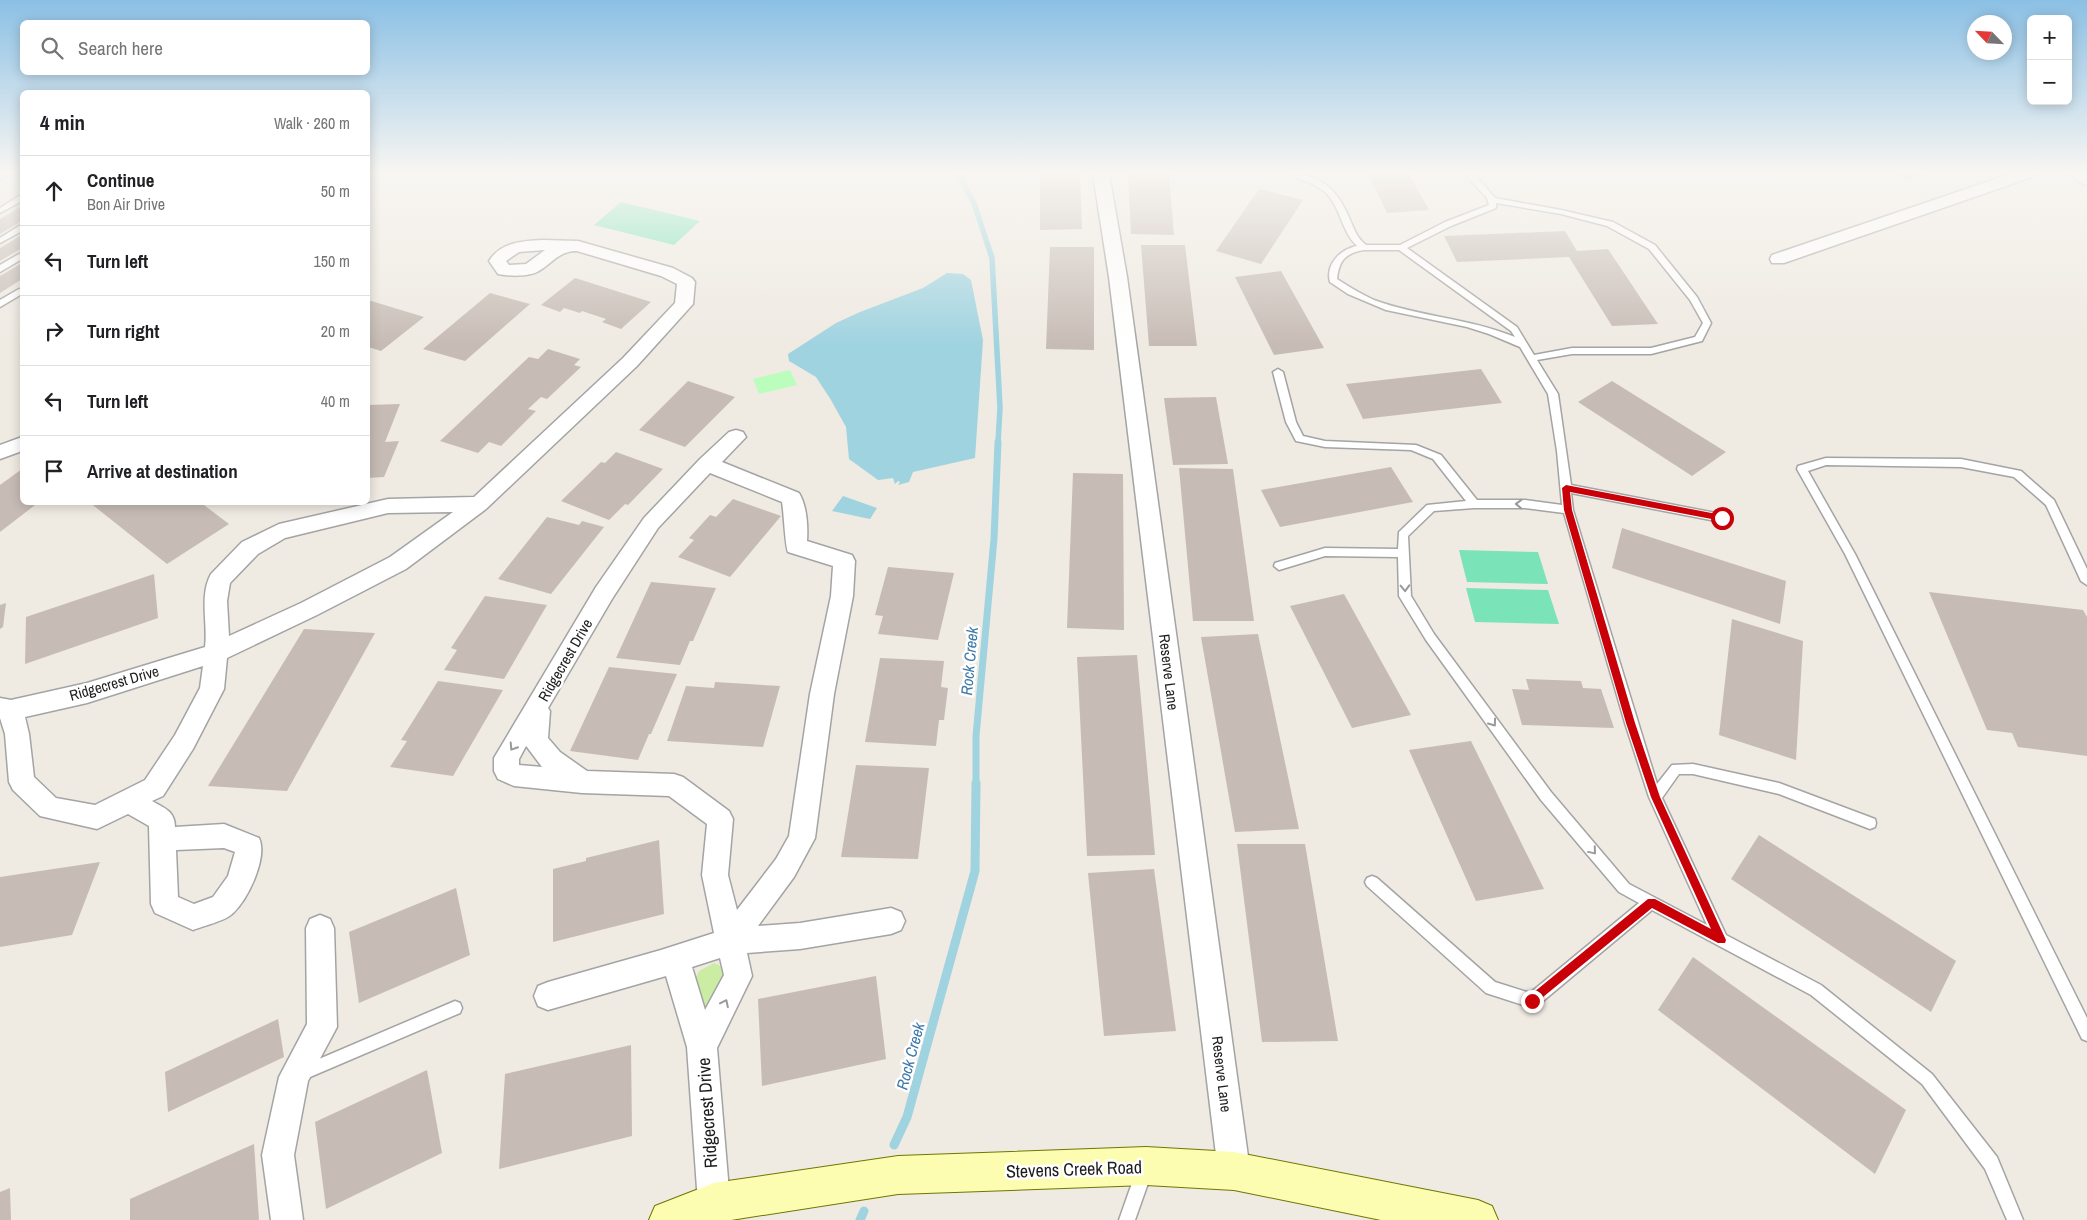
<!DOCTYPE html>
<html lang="en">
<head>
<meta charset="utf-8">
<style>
  body { margin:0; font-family:"Archivo Narrow",sans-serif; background:#f6f6f6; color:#202124 }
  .controls { position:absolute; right:15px; top:15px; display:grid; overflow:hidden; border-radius:8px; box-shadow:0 2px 12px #0003 }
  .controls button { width:45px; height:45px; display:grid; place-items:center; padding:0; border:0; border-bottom:1px solid #e0e0e0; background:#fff; color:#202124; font:25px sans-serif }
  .compass { position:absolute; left:1967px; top:15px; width:45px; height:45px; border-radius:50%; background:#fff; box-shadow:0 2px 12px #0003; rotate:295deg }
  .stop { position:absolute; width:15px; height:15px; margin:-11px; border:4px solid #c90008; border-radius:50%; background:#fff }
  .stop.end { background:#c90008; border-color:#fff; box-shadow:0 1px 5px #0008 }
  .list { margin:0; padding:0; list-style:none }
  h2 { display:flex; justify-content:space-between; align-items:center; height:65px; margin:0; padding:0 20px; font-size:21px }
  h2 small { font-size:16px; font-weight:400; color:#757577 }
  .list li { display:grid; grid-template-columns:32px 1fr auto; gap:15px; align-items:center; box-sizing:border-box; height:70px; padding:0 20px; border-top:1px solid #e0e0e0 }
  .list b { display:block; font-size:19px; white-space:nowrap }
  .list p { margin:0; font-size:16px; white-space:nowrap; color:#757577 }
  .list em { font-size:16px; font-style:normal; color:#757577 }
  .icon { flex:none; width:28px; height:28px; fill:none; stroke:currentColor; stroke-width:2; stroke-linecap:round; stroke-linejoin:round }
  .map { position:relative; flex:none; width:2087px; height:1220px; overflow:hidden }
  .search { position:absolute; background:#fff; box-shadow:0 2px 12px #0003; left:20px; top:20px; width:350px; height:55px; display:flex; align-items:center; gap:12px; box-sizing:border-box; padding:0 18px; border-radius:8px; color:#757577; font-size:19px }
  .panel { position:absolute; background:#fff; box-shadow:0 2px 12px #0003; left:20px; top:90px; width:350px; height:415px; border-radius:8px }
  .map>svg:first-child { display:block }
</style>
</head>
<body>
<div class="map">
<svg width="2087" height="1220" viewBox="0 0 2087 1220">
  <rect width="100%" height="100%" fill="#efeae2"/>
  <path fill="#caeda3" d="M714,963C723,966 724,970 726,979L708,1009L701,1008L694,981L699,971Z"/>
  <path fill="#bbfdbd" d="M790,370L797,385L759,394L753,379Z"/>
  <path fill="#7ae3b7" d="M621,202L700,221L674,245L594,225Z
    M1459,550L1538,552L1548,584L1467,582Z
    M1466,588L1548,590L1559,624L1475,622Z"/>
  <path fill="#9fd3e0" d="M947,273L963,274L971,280L983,340L975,458L913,472L909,482L898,485L900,482L898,481L895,484L893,478L878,480L849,459L846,427L831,400L816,377L789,361L788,354L836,323L860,312L923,288Z
    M843,496L877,508L870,519L832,511Z"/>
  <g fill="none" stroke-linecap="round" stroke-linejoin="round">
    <path stroke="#9fd3e0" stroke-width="5.5" d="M958,174L974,203L992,258L1000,408L998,443"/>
    <path stroke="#9fd3e0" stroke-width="7" d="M976,785V736L994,539L998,442"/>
    <path stroke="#9fd3e0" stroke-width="9" d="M894,1145L907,1117L975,871L976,783
      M860,1220L864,1211"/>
  </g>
  <path fill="#c7bcb5" d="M1040,174H1080L1082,229L1040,230Z
    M1128,174H1169L1174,235L1131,234Z
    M1368,174H1409L1429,210L1387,213Z
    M1895,174H1922V175L1906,180Z
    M1259,189L1303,200L1261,264L1216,251Z
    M22,206V221L0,234V219Z
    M1565,231L1577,251L1608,249L1658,324L1612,326L1569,257L1457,262L1444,236Z
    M22,235V248L0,261V248Z
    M1141,245H1185L1197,346H1149Z
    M1050,247H1094V350L1046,349Z
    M22,263V279L0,293V276Z
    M1281,271L1324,348L1274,355L1235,277Z
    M575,278L651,302L621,329L602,322L606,319L582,311L580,313L564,308L560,312L541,305Z
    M490,293L530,304L465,361L423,349Z
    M368,300L424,317L381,351L368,347Z
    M548,349L580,359L574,365L581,367L547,399L541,397L528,409L536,411L501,446L489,442L478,453L440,441L529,357L538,359Z
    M1481,369L1502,403L1363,419L1346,384Z
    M688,381L735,397L685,447L639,430Z
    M1612,381L1726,452L1692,476L1578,402Z
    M1216,397L1228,464L1173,465L1164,398Z
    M400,404L385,442L399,441L384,477L368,478V405Z
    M616,452L663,469L628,505L625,504L609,520L561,501L601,462L605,463Z
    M1391,467L1413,502L1280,527L1261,490Z
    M1179,468L1233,469L1254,621H1193Z
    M22,469V502H39L0,532V485Z
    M1073,473L1123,474L1124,630L1067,628Z
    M733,499L781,516L730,577L678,557L694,540L689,538L710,515L716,517Z
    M89,502H200L229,524L167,564Z
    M547,517L579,525L582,521L604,527L551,594L498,579Z
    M1622,528L1786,581L1780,624L1612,568Z
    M888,567L954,573L938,640L878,634L883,616L875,615Z
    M154,574L158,618L25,664L26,617Z
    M651,582L716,588L693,641H690L680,665L616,658Z
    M1929,592L2083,610L2087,617V756L2018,747L2012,733L1987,730Z
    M1344,594L1411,715L1352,728L1290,606Z
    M485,596L547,605L504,679L444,670L457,650L451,648Z
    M6,603L3,627L0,629V605Z
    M1732,619L1803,641L1796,760L1719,735Z
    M304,629L375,633L287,791L208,786Z
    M1258,634L1299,829L1235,832L1201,637Z
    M1137,655L1155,855L1087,856L1077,657Z
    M880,658L944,661L941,687L948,688L944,720H939L936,746L865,742Z
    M609,667L677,674L651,734H649L638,760L570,751Z
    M1526,679L1581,681L1583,688L1601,689L1614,728L1522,725L1512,689L1529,690Z
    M438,681L503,690L453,776L390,767L407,741L401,740Z
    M715,682L780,686L763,747L667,741L686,686L714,688Z
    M1471,741L1544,889L1476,901L1409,750Z
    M856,765L929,768L918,859L841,857Z
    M1759,835L1956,961L1931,1012L1731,879Z
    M659,840L664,914L553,942V869L586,861V858Z
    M1237,844H1305L1338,1041L1262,1042Z
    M100,862L72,935L0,947V877Z
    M1154,869L1176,1031L1104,1036L1088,873Z
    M456,888L470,955L359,1003L349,932Z
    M1693,957L1906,1110L1875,1174L1658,1010Z
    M876,976L886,1059L762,1086L758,999Z
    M278,1019L284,1057L168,1112L165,1072Z
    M631,1045L632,1136L499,1169L505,1074Z
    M427,1070L442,1153L326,1209L315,1122Z
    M254,1144L259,1220H130V1199Z
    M10,1188L11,1220H0V1192Z"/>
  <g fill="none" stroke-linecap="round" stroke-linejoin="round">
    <g stroke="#a4a4a4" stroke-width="3">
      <path id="lane" d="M0,174H8L0,179Z
        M1289,174C1323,174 1339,192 1351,222C1355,231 1357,238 1366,245H1400L1445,222L1489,205L1487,198L1465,174H1474L1495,198L1561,210L1613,222L1655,245L1697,297L1711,323L1702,341L1651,354H1572L1537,360L1558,394L1571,485L1721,514L1726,518L1721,522L1571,493L1573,510L1657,784L1672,765L1693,764L1779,783L1875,819L1876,823L1875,827L1870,829L1779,794L1693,774H1679L1662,798L1726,935L1821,985L1932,1074L1997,1157L2023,1220H2007L1985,1169L1922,1084L1811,995L1652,910L1537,1006L1532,1008L1486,993L1367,886L1365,882L1367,878L1372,876L1377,878L1495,982L1530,993L1639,903L1619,892L1541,800L1426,640L1399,596L1398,557L1325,556L1279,570L1274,566L1275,563L1325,548L1398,549L1399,532L1427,505L1466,501L1433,459L1411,450L1325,447L1296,441L1286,422L1273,372L1278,369L1283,372L1296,422L1303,436L1325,441L1416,445L1441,455L1477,500H1525L1562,505L1557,451L1548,394L1520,347L1489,334L1467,327L1386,310L1348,294L1330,282C1325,264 1341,249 1357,246C1341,231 1341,207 1325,192C1314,182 1301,181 1289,174ZM1496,203L1561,214L1607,226L1649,249L1690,300L1703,323L1695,337L1651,348H1572L1534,355L1517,327L1407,248L1451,226L1496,208ZM1364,250H1399L1511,331L1515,337C1469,318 1420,317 1374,300C1361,294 1349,287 1337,279C1339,260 1346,253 1364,250ZM1474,508H1525L1564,513L1625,723L1649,797L1707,925L1629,884L1551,792L1434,634L1411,596L1408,536L1434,511Z
        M19,196H22V201L0,213V208Z
        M19,226H22V231L0,243V238Z
        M19,254H22V259L0,272V265Z
        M19,289H22V294L0,307V300Z
        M1826,458L1961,459L2021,471L2054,500L2087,569V585L2081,581L2046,505L2014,477L1961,467L1826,465L1808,471L1855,554L2087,1018V1041L2082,1039L1845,554L1797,469L1798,466Z
        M455,1001L460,1003L462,1008L460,1013L303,1080L298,1078L296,1073L298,1068Z
        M1144,1164L1150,1166L1152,1172L1135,1220H1119L1138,1166Z"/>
    </g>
    <g stroke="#a4a4a4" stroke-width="3">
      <path id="street" d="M1093,174H1109L1127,277L1250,1171L1245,1182L1234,1187L1223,1182L1218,1171L1109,277Z
        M2010,174H2034L2032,177L1784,263H1772L1770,259L1772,255Z
        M2070,174H2087V185L2081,183Z
        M543,240L578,241L673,268L692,278L695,282L693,304L637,366L486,509L406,569L317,615L227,658L224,689L193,749L163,796L152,801C164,808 175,811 175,827L224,824L259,838C268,857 248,900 232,914C225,921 203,926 193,930L155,913L151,904L149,826L128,814L97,829L40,816L13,790L9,782L5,734L0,718V698L11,700L87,683L205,647C208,623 199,596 211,574L242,542L279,524L388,499L474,497L623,358L675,303L677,284L661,276L577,251C558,251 552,264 537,272C527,277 508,276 498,274L489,261C501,242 522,241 543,240ZM545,250L526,264L509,265L506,261L519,252ZM453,512L390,557L301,603L229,636L227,601L230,583L258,554L285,538L388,513ZM203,666L200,688L175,735L145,780L95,805L56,798L34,777L29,734L25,717L87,703ZM224,848L235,852L228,876L213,897L194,904L178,897L176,850Z
        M736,430L743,432L746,437L722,462L799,493C807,506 808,527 807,541L852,555L855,561L853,596L834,694L815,838L794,877L758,926L800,923L891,908L901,912L905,921L901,930L891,934L800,949L747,953L752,976L717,1048L730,1203L725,1214L714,1219L703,1214L698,1203L687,1047L666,976L548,1010L538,1006L534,996L538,986L548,982L661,950L714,933L702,875L707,824L669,796L582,793L514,786L498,779L494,771V758L596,587L644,518L700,459L729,432ZM710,473L782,502C784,513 785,545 788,552L833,566L831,596L810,694L789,836L776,859L737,910L728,875L733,819L729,811L683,777L674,774L587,771L560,752L548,738L550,711L548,708L612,599L658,528ZM526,746L527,747L542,767L519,765V759ZM720,958L724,975L705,1010L692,967Z
        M22,437V451L0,459V445Z
        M320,915L330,919L334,928L337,1027L308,1081L294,1155L303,1220H271L262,1155L279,1077L307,1024L306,928L310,919Z"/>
    </g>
    <g stroke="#6f7700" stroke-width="2">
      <path id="secondary" d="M1146,1147L1234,1152L1478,1200L1492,1206L1498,1220H1381L1234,1190L1146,1185L898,1194L731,1220H649L655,1206L714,1183L898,1156Z"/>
    </g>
    <use href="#lane" fill="#fff" fill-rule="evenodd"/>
    <use href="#street" fill="#fff" fill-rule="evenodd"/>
    <use href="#secondary" fill="#fcfdb1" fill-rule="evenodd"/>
  </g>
  <defs><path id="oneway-chevron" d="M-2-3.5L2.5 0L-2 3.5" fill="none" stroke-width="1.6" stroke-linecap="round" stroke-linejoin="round" transform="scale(1.25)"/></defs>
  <g stroke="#999">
    <use href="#oneway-chevron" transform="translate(1519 504) rotate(-178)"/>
    <use href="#oneway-chevron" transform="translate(1405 588) rotate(88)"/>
    <use href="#oneway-chevron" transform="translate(1493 723) rotate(54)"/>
    <use href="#oneway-chevron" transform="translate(513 747) rotate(123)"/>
    <use href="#oneway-chevron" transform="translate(1593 851) rotate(50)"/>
    <use href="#oneway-chevron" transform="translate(725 1003) rotate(-64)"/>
  </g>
  <linearGradient id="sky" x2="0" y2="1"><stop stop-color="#8bc0e5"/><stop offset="0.5" stop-color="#f8f6f2"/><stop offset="1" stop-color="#f8f6f2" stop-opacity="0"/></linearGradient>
  <rect width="2087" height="345" fill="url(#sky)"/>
  <path fill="#c90008" d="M1566,485L1722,515L1725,518L1722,521L1570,492L1572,510L1635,723L1660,797L1726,940L1725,943H1718L1652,908L1532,1006L1528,1005L1527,1001L1528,997L1648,899H1655L1711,929L1651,797L1626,723L1564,510L1562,488Z"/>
  <g text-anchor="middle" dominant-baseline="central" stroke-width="5" stroke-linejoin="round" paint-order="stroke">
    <g font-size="15" fill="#1d1d1d" stroke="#fff">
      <text transform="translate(565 660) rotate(-60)">Ridgecrest Drive</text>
      <text transform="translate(1169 672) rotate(83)">Reserve Lane</text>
      <text transform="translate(114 683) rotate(-16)">Ridgecrest Drive</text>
      <text transform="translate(1222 1074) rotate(83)">Reserve Lane</text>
    </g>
    <g font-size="16" font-style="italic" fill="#407aaa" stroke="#fff">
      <text transform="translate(969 661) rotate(-85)">Rock Creek</text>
      <text transform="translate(910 1056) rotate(-75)">Rock Creek</text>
    </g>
    <g font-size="18" fill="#1d1d1d" stroke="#fff">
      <text transform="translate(707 1113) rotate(-94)">Ridgecrest Drive</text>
      <text transform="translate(1074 1169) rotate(-2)">Stevens Creek Road</text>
    </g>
  </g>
</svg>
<div class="controls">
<button>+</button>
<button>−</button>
</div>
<svg class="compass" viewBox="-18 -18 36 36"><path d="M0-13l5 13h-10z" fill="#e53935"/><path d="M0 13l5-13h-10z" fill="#757577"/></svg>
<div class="stop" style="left:1722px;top:518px"></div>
<div class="stop end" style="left:1532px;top:1001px"></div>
<div class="search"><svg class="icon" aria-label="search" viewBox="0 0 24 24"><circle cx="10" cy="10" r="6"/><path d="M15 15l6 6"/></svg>Search here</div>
<section class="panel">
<h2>4 min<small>Walk · 260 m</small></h2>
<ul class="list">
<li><svg class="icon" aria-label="ahead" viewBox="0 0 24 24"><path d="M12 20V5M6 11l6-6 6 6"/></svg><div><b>Continue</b><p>Bon Air Drive</p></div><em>50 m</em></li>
<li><svg class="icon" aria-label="left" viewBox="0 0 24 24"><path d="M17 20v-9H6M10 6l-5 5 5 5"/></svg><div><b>Turn left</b></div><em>150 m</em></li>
<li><svg class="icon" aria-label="right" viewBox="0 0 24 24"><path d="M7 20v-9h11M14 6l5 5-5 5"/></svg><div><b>Turn right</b></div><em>20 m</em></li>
<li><svg class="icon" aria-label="left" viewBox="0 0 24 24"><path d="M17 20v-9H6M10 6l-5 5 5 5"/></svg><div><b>Turn left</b></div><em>40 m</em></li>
<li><svg class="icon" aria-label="arrive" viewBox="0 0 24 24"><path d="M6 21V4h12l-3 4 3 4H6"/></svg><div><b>Arrive at destination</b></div></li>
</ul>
</section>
</div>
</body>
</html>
